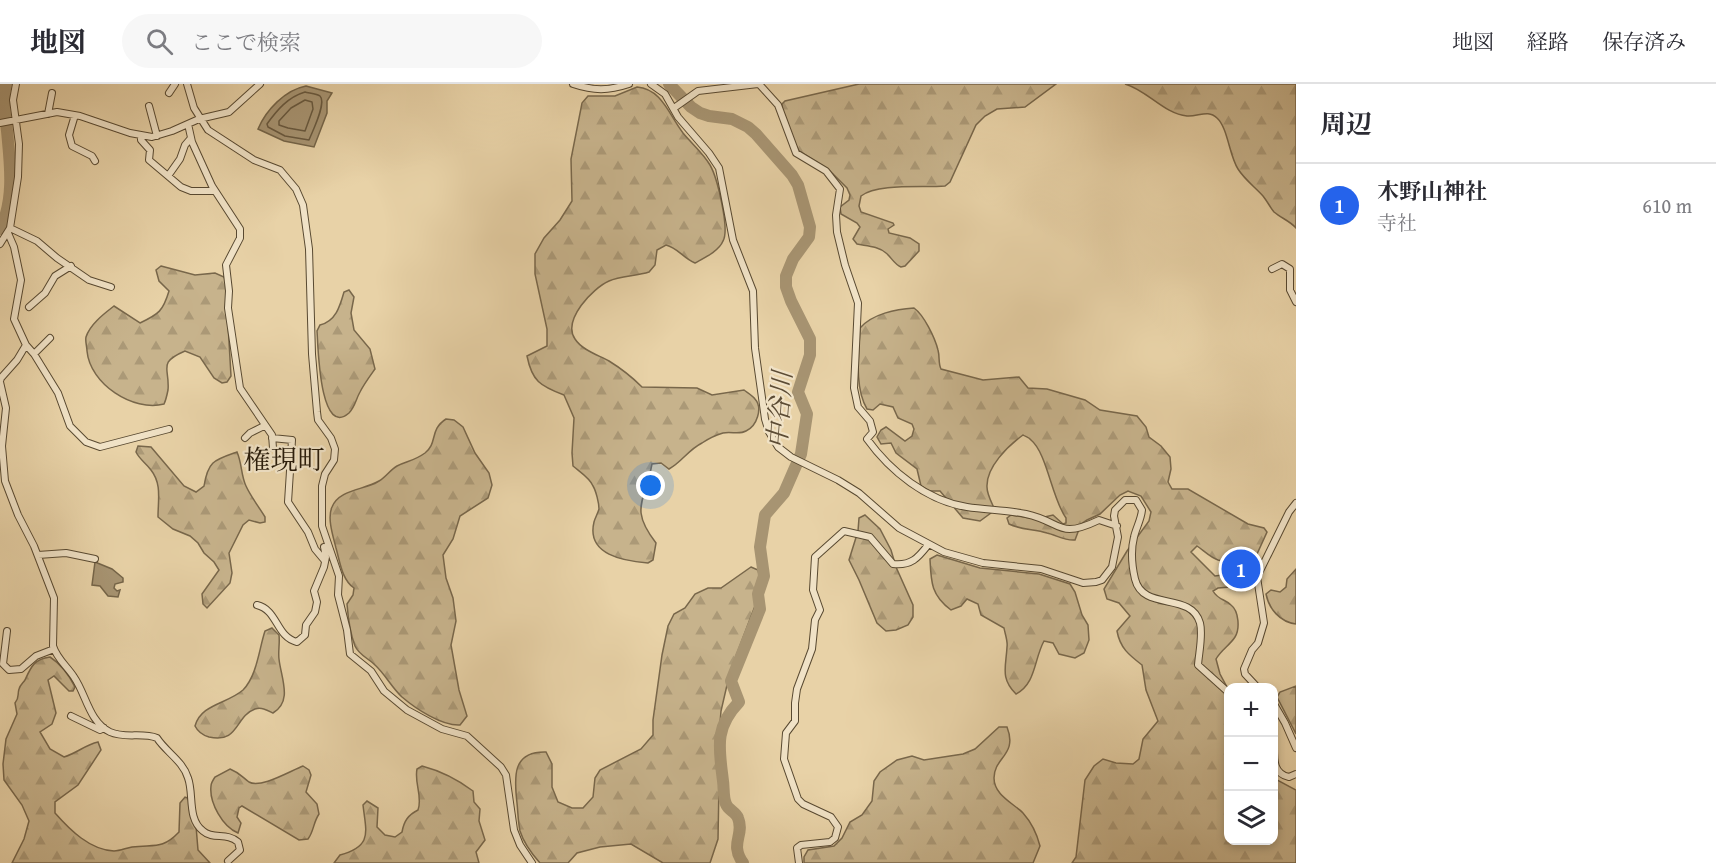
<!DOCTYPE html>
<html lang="ja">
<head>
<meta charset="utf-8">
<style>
  body { margin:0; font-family:"Gentium Book Plus","Noto Serif JP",serif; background:#f7f7f7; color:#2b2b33 }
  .controls { position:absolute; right:18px; bottom:18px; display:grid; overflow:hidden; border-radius:12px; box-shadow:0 3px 9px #0003 }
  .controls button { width:54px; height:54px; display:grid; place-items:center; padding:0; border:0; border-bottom:2px solid #e1e1e2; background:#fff; color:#2b2b33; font:30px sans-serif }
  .you { position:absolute; left:651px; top:402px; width:21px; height:21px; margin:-15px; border:4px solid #fff; border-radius:50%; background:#1a73e8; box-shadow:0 0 0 9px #1a73e833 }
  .badge { display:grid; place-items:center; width:39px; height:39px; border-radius:50%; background:#2563eb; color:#fff; font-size:20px; font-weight:700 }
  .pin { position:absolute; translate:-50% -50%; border:3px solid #fff; box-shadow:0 2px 6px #0006 }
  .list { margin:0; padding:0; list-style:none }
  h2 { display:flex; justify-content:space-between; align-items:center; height:78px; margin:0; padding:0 24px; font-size:26px }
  h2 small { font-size:20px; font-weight:400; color:#7c7c81 }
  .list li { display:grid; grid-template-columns:39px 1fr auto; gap:18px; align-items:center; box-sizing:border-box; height:84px; padding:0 24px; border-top:2px solid #e1e1e2 }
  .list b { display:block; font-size:22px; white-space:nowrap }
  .list p { margin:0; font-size:20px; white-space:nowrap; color:#7c7c81 }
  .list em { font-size:20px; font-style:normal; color:#7c7c81 }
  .icon { flex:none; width:33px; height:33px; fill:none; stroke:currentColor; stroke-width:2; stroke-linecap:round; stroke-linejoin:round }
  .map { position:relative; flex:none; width:1296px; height:779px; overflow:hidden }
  header { display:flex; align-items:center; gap:36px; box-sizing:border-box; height:84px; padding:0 30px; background:#fff; border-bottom:2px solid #e1e1e2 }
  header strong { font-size:28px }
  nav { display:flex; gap:33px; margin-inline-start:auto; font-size:21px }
  .search { width:420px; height:54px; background:#f7f7f7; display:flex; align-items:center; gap:15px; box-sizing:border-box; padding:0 21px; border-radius:33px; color:#7c7c81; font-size:22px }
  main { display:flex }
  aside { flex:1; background:#fff }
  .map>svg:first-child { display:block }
</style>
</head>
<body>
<header>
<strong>地図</strong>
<div class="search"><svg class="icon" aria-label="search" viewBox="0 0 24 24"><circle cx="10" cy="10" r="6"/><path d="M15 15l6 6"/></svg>ここで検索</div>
<nav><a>地図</a><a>経路</a><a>保存済み</a></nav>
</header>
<main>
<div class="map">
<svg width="1296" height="779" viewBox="0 0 1296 779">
  <defs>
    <pattern id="forest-firs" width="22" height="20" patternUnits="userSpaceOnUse" patternTransform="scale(1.5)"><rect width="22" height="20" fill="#c7b38c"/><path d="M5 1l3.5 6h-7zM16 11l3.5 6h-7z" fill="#ab9977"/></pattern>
  </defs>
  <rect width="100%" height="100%" fill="#e8d2a7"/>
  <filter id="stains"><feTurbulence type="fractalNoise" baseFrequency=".00333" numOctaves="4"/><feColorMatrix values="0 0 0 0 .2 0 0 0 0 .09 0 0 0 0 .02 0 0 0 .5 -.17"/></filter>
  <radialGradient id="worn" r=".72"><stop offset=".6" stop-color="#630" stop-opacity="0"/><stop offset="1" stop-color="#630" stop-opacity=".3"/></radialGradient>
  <path fill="url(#forest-firs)" stroke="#78674b" stroke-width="1.5" d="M859,0H1056L1025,23L997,25L985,32L976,41L950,98L945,102C923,104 878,99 861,112L859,122L861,128L893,139L894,141L888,145L889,149L910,154L919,160V167L905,182L901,183C894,180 892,174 886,169C878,162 867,162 857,160L853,155L860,143L857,139L841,130L840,123L849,116L850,111L847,104L828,85L799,67L792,54L782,25V20L785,17Z
    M1125,0H1296V144C1290,137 1281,134 1274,128C1270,123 1267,117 1263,112C1255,103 1245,96 1238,85C1229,71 1228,44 1217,34C1208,25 1198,33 1187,32C1164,30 1147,6 1125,0Z
    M637,3C662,5 669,31 683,49C692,60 703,69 710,81C717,93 730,145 723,157C719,167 704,174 695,179C683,174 678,164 666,161L657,166L655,181L649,188C637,192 620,192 609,197C593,204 562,236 575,255C582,266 598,271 609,277C622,285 632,293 642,303L697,304L712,311L744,306C748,309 752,311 755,315C763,324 757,342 746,347C739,351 731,347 723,349C716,351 708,355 702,359C688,366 682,378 669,385L661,379L652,380C645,418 629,424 656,459L653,476L648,479C624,477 586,471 594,438C595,434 598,429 599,425C599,419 596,407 593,402C590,394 580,388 573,382L572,369L574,334L564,311C540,302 532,297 527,272L547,262V245L535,190V170L544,154L560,136L572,117L571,75L582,19L588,12H615Z
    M161,182L195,191L215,189L224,193L228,203L227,223L231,292L227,298L222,299L214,294L200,273L185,267C157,279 170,284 168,306C167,311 166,316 164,320C133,328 90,300 87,267C87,263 85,257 86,253C90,240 105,229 114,222L140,239C159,230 163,227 169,207L159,197L156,186Z
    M349,206L354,213L351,229L354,246L370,265L375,285C370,292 364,300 360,308C356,315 355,323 349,329C319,355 318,258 317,247L320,241C336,237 340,222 344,208Z
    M914,224C924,231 935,254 938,266C940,273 938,279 941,285L983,296L1019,293L1028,304L1047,305L1085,316L1100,326L1137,332L1146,343L1149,353L1161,362L1170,373L1171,385L1168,398L1172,405H1188L1248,440L1264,444L1267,448L1257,470C1245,471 1230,479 1218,476C1211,474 1203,466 1197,462L1191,468L1215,492L1230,490L1234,493L1235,498L1230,503L1218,504L1213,507C1218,516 1225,515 1231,521C1239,527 1240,545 1235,553C1230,561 1221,566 1216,575L1220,590L1228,605V756H1274V692L1277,696L1296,706V779H1072L1076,773L1085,696L1094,682L1103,675L1116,679L1133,680L1139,675L1143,655L1158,637L1146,606L1142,581C1129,571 1120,564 1117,547L1130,532L1119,519L1107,515L1104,505L1127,467L1149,437L1151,428L1141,412L1128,407L1120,411L1100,430L1087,436L1081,440L1075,456C1065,457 1056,451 1047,449C1034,445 1021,446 1009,440L1007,434L1011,431L1036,435L1053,431L1063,440L1066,439V434C1052,415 1047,369 1031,356C1029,353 1026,353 1023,351C1008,362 986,383 987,403C987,411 992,419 995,426L980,437L963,434L940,407H929L921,402L917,385L896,369L891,359L881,360L877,353L881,346L886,343L905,357L912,352L914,345L912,340L898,334L893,323L880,320L873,326L867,325C854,303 859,269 860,244C872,230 896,225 914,224Z
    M446,335L454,336L463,343L475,369L489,389L492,401L488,414L460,432L453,455L443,471L446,494L453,514L456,537L451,561L459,606L467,632L460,641C442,642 416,625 402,613C392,604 385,590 375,581C368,574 359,571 355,562C350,549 348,533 347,520L353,511L354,504C342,496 340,478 336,464C333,452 327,434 332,423C339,405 365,406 379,397C386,393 390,386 397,382C407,377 414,377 425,369C438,359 429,346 446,335Z
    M138,362L151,363L184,402L196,408L204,402C208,377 214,376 237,368C242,379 241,392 246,402C251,413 259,423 265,433V438L260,439L249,436L243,441L229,469L232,489L230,499L207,524L203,520L202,510L219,486L214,478L204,469L198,459L190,452L173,445L158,433C158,416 162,400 151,386C146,379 140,376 136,368Z
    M865,431L880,445L891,466L896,483L913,521V533L908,541L896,546L886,547L877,539L859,496L849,476L858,447L859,434Z
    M937,471L980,484L1039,490L1070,500L1075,508L1082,531L1088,541L1089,556L1084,569L1075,574L1059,570L1053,559L1044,557C1034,575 1036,600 1016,610C1000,594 1006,583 1007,563C1008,557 1005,550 1004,544L981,531L978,520L967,515L961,522L951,526C931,511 931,498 930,475Z
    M751,483L758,486L760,494L755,509V522L730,588L721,627L717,675L719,700L718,755L710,779H663L631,760L600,763L577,769L568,779H540C532,770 524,760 520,747C518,738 518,728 517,719C514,693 512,667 546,668L552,680V703L558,718L572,724H583L593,713L595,694L600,686L641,665L653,651V636L662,571L668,542L674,530L685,524L695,510L708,504H721Z
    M1296,485V540C1280,538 1269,525 1266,510L1271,506L1280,508L1286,503L1287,495Z
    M272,544L279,551C280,559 278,567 279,575C281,594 293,617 273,629C267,626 262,623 255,625C235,632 239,660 209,653C202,651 198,648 195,642C201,620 227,620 243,606C257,592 259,565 265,547Z
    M50,573C61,580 69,591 75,603L73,607H69L54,592L48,596L56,629L52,640L40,648L50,665L64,673C77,669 85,661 98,658L101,666L78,701L55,718V729C70,746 90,766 114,767C120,767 126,764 132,763C154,760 162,766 179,748L180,719L185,713L188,714L196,742L198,766L210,779H12L24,755L29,737L22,721L4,696L3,680L6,655L17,630L15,619C20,613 17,611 19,605C20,601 23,599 25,596C31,583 34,575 50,573Z
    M1296,602V650L1277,613L1280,608Z
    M999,643H1007C1018,671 994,673 994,694C994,711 1013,719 1023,729C1031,738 1037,750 1040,762L1033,779H804V773L808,766L834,762L842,754L850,738L862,731L872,717L874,697L880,688L897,676L912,672L924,676L963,670L975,665Z
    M303,682L309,686L311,691L306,708L317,720L319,730C313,739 314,747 308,755L299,756L242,722L239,724L237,733L241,739L238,749C223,743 209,719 211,702C211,699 213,696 215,693L230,685C240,689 242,693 249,698C260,705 290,687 303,682Z
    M422,682C441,687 457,695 473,707L474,718L480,725L479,737L485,756L476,768L479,779H334L340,771C373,762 366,748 363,721L367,717L378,724L377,743L385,751L395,753L402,748C404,737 408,731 418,726C423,713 414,699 417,685Z"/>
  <path fill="#a79472" stroke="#746448" stroke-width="1.5" d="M306,2L332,9L327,17V29L314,63L284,57L258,45C266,26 285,6 306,2Z
    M95,478L112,485L123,494V498L115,500L114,504L117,507L120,506L118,513L108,512L100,502L92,501Z"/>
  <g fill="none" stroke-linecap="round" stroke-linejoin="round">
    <path stroke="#68583e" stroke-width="1.5" d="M305,8C308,9 317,10 320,12C327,19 312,48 309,56L285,52L268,43L267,40C277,26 288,13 305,8Z
      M305,16L312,18L313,25L305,47L288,44L279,41V37L291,24Z"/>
    <path stroke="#a79472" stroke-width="12" d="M669,0L691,23L700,29L709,32L732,35L748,43L756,50L792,91L798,101L810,143L809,153L793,175L786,192V203L791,217L810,255V271L798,308L807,330L801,370L784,409L765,431L760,463L764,492L758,510L760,525L731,597L739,618C714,644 719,664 723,697C724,703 723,714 726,720C728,726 736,728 738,734C745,751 729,759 743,779
      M0,145C15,116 10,79 7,47C5,30 2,17 6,0"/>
    <g stroke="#584931" stroke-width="8">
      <path id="street" d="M187,0L194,24L208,46L254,76L280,86L296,105L303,121L309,165L312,270L317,328L318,336L331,354L335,365L334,376L325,390L322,402V442L339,492L338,511L347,546L350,570L371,587L384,607L407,626L442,645L467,652L501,683L506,691L514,746L520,761L532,779
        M573,0C594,7 608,7 629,0
        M651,0L665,10L678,33L709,69L719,84L733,156L753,207L755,264L765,335L769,348L778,363L791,373L838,396L859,409L899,444L944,468L983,479L1041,485L1083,499L1096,498L1102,496L1112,483L1118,453L1114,432L1115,426L1125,416H1136L1142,426C1141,436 1136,444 1134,453C1131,465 1132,482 1135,495C1143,528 1191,507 1200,539C1203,551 1199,568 1198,581L1228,608
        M759,0L778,21L796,69L826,87L840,105L836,131L837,148L845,181L858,219L854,304L858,323L870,337L873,348L867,355C890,387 927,417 967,423C986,426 1007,426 1026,430C1063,438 1057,456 1099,436L1117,442
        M169,9L175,0
        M149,22L157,52
        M674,24L698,7L758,0
        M48,30L52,9
        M75,31L69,51L72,62L92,72L95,77
        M0,39L57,28L80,32L130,49L152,53L172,47L199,35L229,28L260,0
        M188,40L192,58L212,102L240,145V154L226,181L229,207L228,224L240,304L272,351L273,364
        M141,52V56L150,66L149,76L181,103L191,107H215
        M168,92L180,75L185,61L191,54
        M10,144L37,157L57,174L89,196L111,203
        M0,160L10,144L18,93L19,60L13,16L16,0
        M1272,185L1282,180L1290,185V206L1296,218
        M29,223L45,209L55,192L71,182
        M26,261L34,270L58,309L70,342L86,358L100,363L169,345
        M34,270L50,254
        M0,297L1,294L17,276L26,261L14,235L21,196L14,163L8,149
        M0,298L6,324L2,362L5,397L18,431L34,462L54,514L53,562C57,575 67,582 74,593C86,610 89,638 110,648C125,655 142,648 157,654C166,668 183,677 188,694C194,710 187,735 203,747C213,756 227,748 238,758L240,766L228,777
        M245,354L250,349L264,342
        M272,354L292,356L288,418L308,448L315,465L325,477
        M38,471L66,469L95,475
        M257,521C278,526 276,553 297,558L305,551L306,541L315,528L317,518L314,507L324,483L326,473L324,463
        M7,547L3,580L9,586L21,585L36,572L54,565
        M1258,604L1245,590L1244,585L1252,566L1258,559L1264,539L1257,493L1289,428L1296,419
        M1274,620L1285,639L1296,664
        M71,632L100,646L104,644
        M1274,664C1274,677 1274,690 1289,693L1296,690
        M799,779L797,764L801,761L830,758L835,754L838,743L831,733L803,720L798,715L784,675L786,649L795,637V619L797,605L812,565L815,536L820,526L813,506L815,473L844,447L870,453L893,480C911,482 918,474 928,461"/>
    </g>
    <use href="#street" stroke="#f0e2c6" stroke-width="6"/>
  </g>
  <g text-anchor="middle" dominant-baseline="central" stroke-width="4.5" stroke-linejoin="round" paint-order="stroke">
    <g font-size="26" font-style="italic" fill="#5b4b34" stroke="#f0e2c6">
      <text transform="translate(779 326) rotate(-86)">中谷川</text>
    </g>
    <g font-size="27" fill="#281b0a" stroke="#f0e2c6">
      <text x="284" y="375">権現町</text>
    </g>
  </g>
  <rect width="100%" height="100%" filter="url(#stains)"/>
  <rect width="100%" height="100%" fill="url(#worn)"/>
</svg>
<div class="controls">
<button>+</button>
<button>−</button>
<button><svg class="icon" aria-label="layers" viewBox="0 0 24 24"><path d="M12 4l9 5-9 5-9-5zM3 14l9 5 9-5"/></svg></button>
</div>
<div class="you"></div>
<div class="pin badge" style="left:1241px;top:485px">1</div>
</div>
<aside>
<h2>周辺<small></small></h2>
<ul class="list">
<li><span class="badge">1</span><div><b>木野山神社</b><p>寺社</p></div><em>610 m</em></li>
</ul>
</aside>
</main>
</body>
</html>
